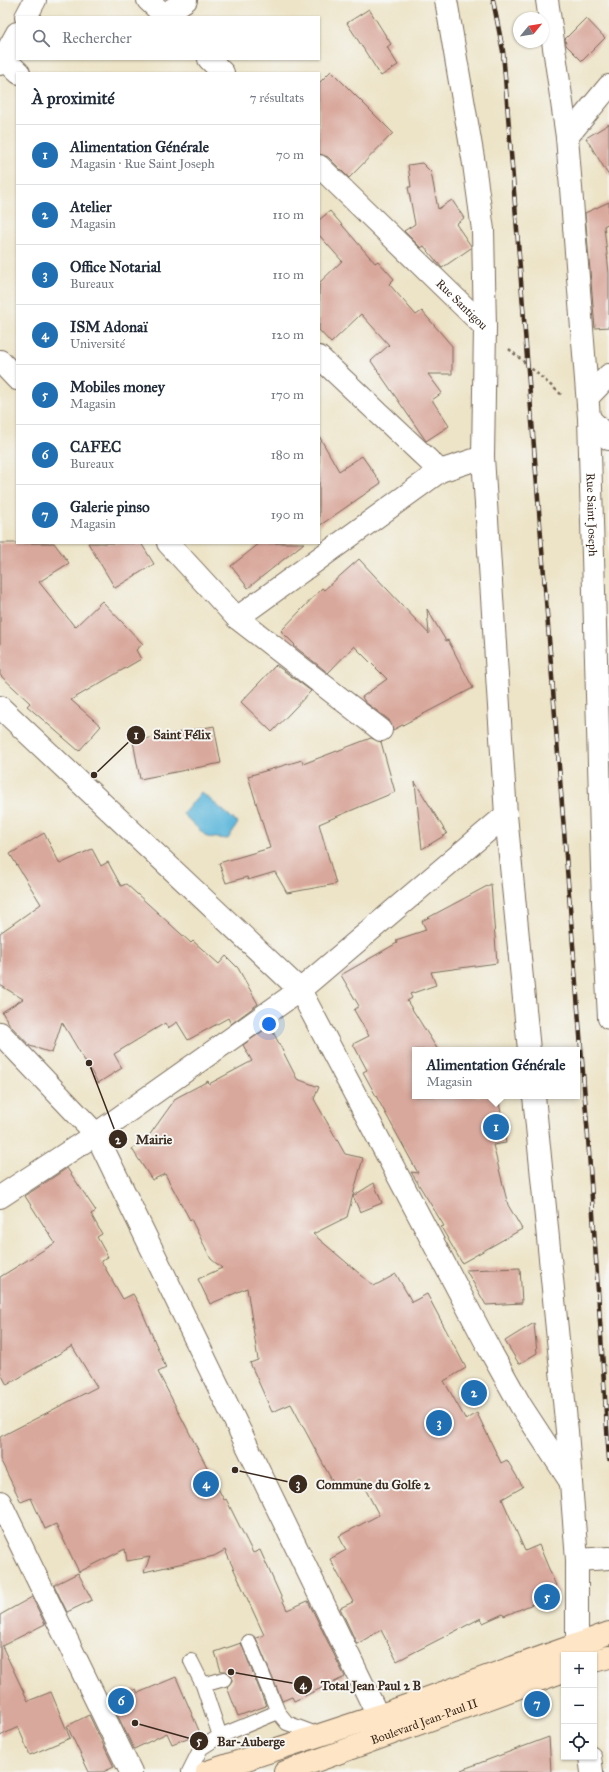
<!DOCTYPE html>
<html lang="fr">
<head>
<meta charset="utf-8">
<style>
  body { margin:0; font-family:"IM FELL Great Primer",serif; background:#f6f6f7; color:#1f2937 }
  .controls { position:absolute; right:12px; bottom:12px; display:grid; overflow:hidden; border-radius:0px; box-shadow:0 1px 3px #0004 }
  .controls button { width:36px; height:36px; display:grid; place-items:center; padding:0; border:0; border-bottom:1px solid #e0e1e3; background:#fff; color:#1f2937; font:20px sans-serif }
  .compass { position:absolute; left:513px; top:12px; width:36px; height:36px; border-radius:50%; background:#fff; box-shadow:0 1px 3px #0004; rotate:60deg }
  .you { position:absolute; left:269px; top:1024px; width:14px; height:14px; margin:-10px; border:3px solid #fff; border-radius:50%; background:#1a73e8; box-shadow:0 0 0 6px #1a73e833 }
  .badge { display:grid; place-items:center; width:26px; height:26px; border-radius:50%; background:#1f6fb2; color:#fff; font-size:13px; font-weight:700 }
  .pin { position:absolute; translate:-50% -50%; border:2px solid #fff; box-shadow:0 1px 4px #0006 }
  .popup { position:absolute; left:412px; top:1047px; width:168px; height:52px; box-sizing:border-box; display:grid; place-content:center; border-radius:0px; background:#fff; filter:drop-shadow(0 1px 3px #0005); font-size:13px; white-space:nowrap; color:#747a83 }
  .popup b { font-size:15px; color:#1f2937 }
  .popup::after { content:''; position:absolute; left:50%; top:100%; margin-left:-8px; border:8px solid transparent; border-top-color:#fff }
  .list { margin:0; padding:0; list-style:none }
  h2 { display:flex; justify-content:space-between; align-items:center; height:52px; margin:0; padding:0 16px; font-size:17px }
  h2 small { font-size:13px; font-weight:400; color:#747a83 }
  .list li { display:grid; grid-template-columns:26px 1fr auto; gap:12px; align-items:center; box-sizing:border-box; height:60px; padding:0 16px; border-top:1px solid #e0e1e3 }
  .list b { display:block; font-size:15px; white-space:nowrap }
  .list p { margin:0; font-size:13px; white-space:nowrap; color:#747a83 }
  .list em { font-size:13px; font-style:normal; color:#747a83 }
  .icon { flex:none; width:22px; height:22px; fill:none; stroke:currentColor; stroke-width:2; stroke-linecap:round; stroke-linejoin:round }
  .map { position:relative; flex:none; width:609px; height:1772px; overflow:hidden }
  .search { position:absolute; background:#fff; box-shadow:0 1px 3px #0004; left:16px; top:16px; width:304px; height:44px; display:flex; align-items:center; gap:10px; box-sizing:border-box; padding:0 14px; border-radius:0px; color:#747a83; font-size:15px }
  .panel { position:absolute; background:#fff; box-shadow:0 1px 3px #0004; left:16px; top:72px; width:304px; height:472px; border-radius:0px }
  .map>svg:first-child { display:block }
</style>
</head>
<body>
<div class="map">
<svg width="609" height="1772" viewBox="0 0 609 1772">
  <rect width="100%" height="100%" fill="#f6f6f2"/>
  <filter id="ink" filterUnits="userSpaceOnUse"><feTurbulence type="fractalNoise" baseFrequency=".025" numOctaves="2"/><feDisplacementMap in="SourceGraphic" scale="8" xChannelSelector="R" yChannelSelector="G"/><feConvolveMatrix kernelMatrix="1 2 1 2 8 2 1 2 1" color-interpolation-filters="sRGB"/></filter>
  <filter id="wash" filterUnits="userSpaceOnUse"><feTurbulence type="fractalNoise" baseFrequency=".012" numOctaves="4" result="noise"/><feDisplacementMap in="SourceGraphic" scale="16" xChannelSelector="R" yChannelSelector="G"/><feGaussianBlur stdDeviation="0.9" result="paint"/><feColorMatrix in="noise" values="0 0 0 0 0 0 0 0 0 0 0 0 0 0 0 0 0 1.4 0 .05"/><feComposite in="paint" operator="in"/></filter>
  <g filter="url(#wash)">
    <rect width="100%" height="100%" fill="#ede4c8"/>
    <path fill="#5eb8dc" stroke="#4c717d" d="M201,792L238,823L228,839L207,837L183,814Z"/>
    <g id="blocks">
      <path fill="#d9a89c" d="M369,9L391,44L387,47L398,65L381,76L347,23Z
        M586,18L605,38L582,61L566,45L565,39Z
        M331,71L393,133L349,178L328,157L319,154V83Z
        M609,124V176L586,138Z
        M422,163L431,172L438,209L452,200L464,218L456,224L471,246V248L442,268L424,246L421,248L404,231L415,224L408,187H411L408,165Z
        M609,202V223L604,226L609,273V327L595,328L585,213Z
        M330,211L375,263L378,261L394,279L389,284L416,315L422,311L452,346V374H428L442,393L432,400L449,426L426,441L371,361L389,345L361,314L331,343L319,330V283L342,261L319,235V220Z
        M319,436L339,471L362,456L381,483L319,526Z
        M0,543H54L69,563L39,582L75,627L102,601L143,644L136,650L141,659L71,700L101,726L79,751L27,706L30,703L0,675Z
        M88,543H141L154,564L115,588Z
        M260,543H304L248,588L231,566Z
        M359,559L429,634L427,609L446,641L448,640L473,688L393,730L389,720L365,702L362,697L387,679L354,646L328,673L294,646L295,645L281,631L322,588L324,590Z
        M276,665L311,691L272,732L241,702Z
        M214,726L221,763L140,779L133,741Z
        M371,738L381,742L395,792L319,824L336,884L287,893L275,872L248,880L247,877L226,883L219,863L270,848L248,776L302,760L303,764Z
        M415,782L447,834L422,849Z
        M44,833L60,864L92,849L101,866L108,862L121,886L126,884L191,943L193,941L219,964L226,956L238,968L258,1004L231,1024L228,1018L188,1040L177,1022L168,1028L165,1023L114,1054L122,1068L98,1083L62,1022L52,1053L30,1046L10,1025L2,1012L23,999L0,985V933L41,904L10,854Z
        M491,884L497,963L431,972L436,985L410,994L412,998L407,1001L438,1050H415V1096H498L506,1143L493,1145L508,1205L522,1229L462,1263L441,1227L444,1226L411,1172L418,1173L363,1072L367,1070L353,1044L369,1036L354,1010L359,1006L341,975L397,943L396,940L426,930L422,921Z
        M270,1026L297,1079L319,1087L314,1099L345,1154L363,1158L347,1217L313,1234L374,1286L396,1274L412,1302L427,1294L466,1368L444,1381L466,1420L477,1413L501,1463L507,1460L523,1487L502,1499L525,1551L539,1545L559,1593L504,1616L503,1614L483,1623L481,1618L397,1661L381,1630L357,1644L340,1608L353,1602L330,1559L346,1550L339,1536L379,1515L360,1479L337,1490L291,1404L272,1412L250,1363L258,1360L247,1288L210,1304L198,1279L222,1268L211,1259L191,1219L190,1220L165,1174L152,1180L132,1149L146,1140L176,1098L208,1081L209,1084L252,1061L243,1045Z
        M67,1168L96,1211L91,1214L102,1234L97,1237L108,1257L101,1261L123,1299L133,1294L139,1304L166,1368L158,1372L224,1500L226,1499L253,1553L260,1550L287,1610L308,1601L345,1677L294,1701L292,1697L282,1701L256,1638L264,1635L225,1550L214,1556L144,1572L150,1557L127,1561L125,1549L79,1572L56,1524L45,1529L31,1498L21,1502L0,1459V1437L97,1387L72,1346L7,1385L0,1372V1277L55,1243L25,1196Z
        M374,1183L382,1203L360,1212L353,1196Z
        M520,1268L522,1303L486,1305L466,1270Z
        M534,1323L537,1353L519,1364L505,1341Z
        M78,1573L92,1600L67,1612L54,1585Z
        M32,1597L45,1624L2,1646L28,1701L51,1692L70,1738L30,1755L18,1727L0,1736V1615Z
        M241,1643L266,1706L238,1716L227,1687L232,1681V1676L226,1671H221L215,1652Z
        M176,1677L200,1733L172,1744L167,1733L134,1749L112,1704L118,1701L116,1698L136,1689L138,1693Z
        M89,1715L114,1767L103,1772H89L67,1726Z
        M549,1737L551,1772H462L461,1770Z"/>
    </g>
  </g>
  <g filter="url(#ink)">
    <use href="#blocks" fill-opacity="0" stroke="#796b5a" stroke-width="1"/>
    <g fill="none" stroke-linecap="round" stroke-linejoin="round">
      <g stroke="#796b5a" stroke-width="16">
        <path id="lane" d="M249,1642L278,1712L287,1723L319,1735
          M191,1661L203,1685L220,1736
          M203,1685L224,1679
          M189,1772L201,1748L220,1736L278,1712"/>
      </g>
      <g stroke="#796b5a" stroke-width="24">
        <g id="street">
          <path d="M148,0L166,17"/>
          <path d="M446,0L474,164L483,230L485,327L483,457L506,815L529,1050"/>
          <path id="s1" d="M547,0L567,137L589,418L603,902L609,1018"/>
          <path d="M164,15L186,0"/>
          <path d="M26,17L35,0"/>
          <path d="M0,55L19,73"/>
          <path d="M209,59L223,73"/>
          <path d="M0,64L17,33"/>
          <path d="M567,137L609,86"/>
          <path id="s2" d="M319,166L485,327"/>
          <path d="M319,357L440,471"/>
          <path d="M0,361L17,379"/>
          <path d="M588,397L609,375"/>
          <path d="M589,418L609,439"/>
          <path d="M168,543L237,618L381,730"/>
          <path d="M237,618L440,471L483,457"/>
          <path d="M0,707L300,990L492,1354L521,1406L570,1481"/>
          <path d="M0,1033L96,1134L378,1716"/>
          <path d="M534,1096L567,1431L577,1560V1655"/>
          <path d="M0,1197L96,1134L300,990L506,815"/>
          <path d="M0,1502L131,1772"/>
          <path d="M577,1560L609,1558"/>
          <path d="M590,1757L592,1772"/>
        </g>
      </g>
      <g stroke="#796b5a" stroke-width="24">
        <g id="secondary">
          <path d="M594,1661L609,1657"/>
          <path d="M207,1772L378,1716L609,1633"/>
          <path id="s3" d="M285,1772L564,1671"/>
        </g>
      </g>
      <path stroke="#796b5a" stroke-width="2.5" stroke-dasharray="3 3" stroke-linecap="butt" d="M509,349L563,396"/>
      <use href="#lane" stroke="#fff" stroke-width="14"/>
      <use href="#street" stroke="#fff" stroke-width="22"/>
      <use href="#secondary" stroke="#fde5c5" stroke-width="22"/>
      <g stroke="#3b2a1e" stroke-width="4.5">
        <path id="rail" d="M493,0L503,51L588,1137L609,1459"/>
      </g>
      <use href="#rail" stroke="#f6f6f2" stroke-width="3" stroke-dasharray="9" stroke-linecap="butt"/>
    </g>
  </g>
  <g text-anchor="middle" dominant-baseline="central" stroke-width="4" stroke-linejoin="round" paint-order="stroke">
    <g font-size="12" fill="#3b2a1e" stroke="#f6f6f2">
      <text stroke="none"><textPath href="#s2" startOffset="199">Rue Santigou</textPath></text>
      <text stroke="none"><textPath href="#s1" startOffset="517">Rue Saint Joseph</textPath></text>
      <text stroke="none"><textPath href="#s3" startOffset="148">Boulevard Jean-Paul II</textPath></text>
    </g>
  </g>
  <path fill="none" stroke="#3b2a1e" stroke-width="1.5" d="M94 775L136 735M89 1063L118 1139M235 1470L298 1484M231 1672L303 1685M135 1723L199 1741"/>
  <g fill="#3b2a1e" stroke="#f6f6f2" stroke-width="1.5">
    <circle cx="94" cy="775" r="4"/>
    <circle cx="89" cy="1063" r="4"/>
    <circle cx="235" cy="1470" r="4"/>
    <circle cx="231" cy="1672" r="4"/>
    <circle cx="135" cy="1723" r="4"/>
    <circle cx="136" cy="735" r="10"/>
    <circle cx="118" cy="1139" r="10"/>
    <circle cx="298" cy="1484" r="10"/>
    <circle cx="303" cy="1685" r="10"/>
    <circle cx="199" cy="1741" r="10"/>
  </g>
  <g font-size="12" text-anchor="middle" font-weight="bold" fill="#fff">
    <text x="136" y="739">1</text>
    <text x="118" y="1144">2</text>
    <text x="298" y="1488">3</text>
    <text x="303" y="1689">4</text>
    <text x="199" y="1745">5</text>
  </g>
  <g font-size="13" text-anchor="middle" font-weight="bold" fill="#3b2a1e" stroke="#f6f6f2" stroke-width="4" stroke-linejoin="round" paint-order="stroke">
    <text x="182" y="739">Saint Félix</text>
    <text x="154" y="1144">Mairie</text>
    <text x="373" y="1489">Commune du Golfe 2</text>
    <text x="371" y="1690">Total Jean Paul 2 B</text>
    <text x="251" y="1746">Bar-Auberge</text>
  </g>
</svg>
<div class="controls">
<button>+</button>
<button>−</button>
<button><svg class="icon" aria-label="locate" viewBox="0 0 24 24"><circle cx="12" cy="12" r="6"/><path d="M12 2v4M12 18v4M2 12h4M18 12h4"/></svg></button>
</div>
<svg class="compass" viewBox="-18 -18 36 36"><path d="M0-13l5 13h-10z" fill="#e53935"/><path d="M0 13l5-13h-10z" fill="#747a83"/></svg>
<div class="you"></div>
<div class="pin badge" style="left:496px;top:1127px">1</div>
<div class="popup"><b>Alimentation Générale</b>Magasin</div>
<div class="pin badge" style="left:474px;top:1393px">2</div>
<div class="pin badge" style="left:439px;top:1423px">3</div>
<div class="pin badge" style="left:206px;top:1484px">4</div>
<div class="pin badge" style="left:547px;top:1597px">5</div>
<div class="pin badge" style="left:121px;top:1701px">6</div>
<div class="pin badge" style="left:537px;top:1704px">7</div>
<div class="search"><svg class="icon" aria-label="search" viewBox="0 0 24 24"><circle cx="10" cy="10" r="6"/><path d="M15 15l6 6"/></svg>Rechercher</div>
<section class="panel">
<h2>À proximité<small>7 résultats</small></h2>
<ul class="list">
<li><span class="badge">1</span><div><b>Alimentation Générale</b><p>Magasin · Rue Saint Joseph</p></div><em>70 m</em></li>
<li><span class="badge">2</span><div><b>Atelier</b><p>Magasin</p></div><em>110 m</em></li>
<li><span class="badge">3</span><div><b>Office Notarial</b><p>Bureaux</p></div><em>110 m</em></li>
<li><span class="badge">4</span><div><b>ISM Adonaï</b><p>Université</p></div><em>120 m</em></li>
<li><span class="badge">5</span><div><b>Mobiles money</b><p>Magasin</p></div><em>170 m</em></li>
<li><span class="badge">6</span><div><b>CAFEC</b><p>Bureaux</p></div><em>180 m</em></li>
<li><span class="badge">7</span><div><b>Galerie pinso</b><p>Magasin</p></div><em>190 m</em></li>
</ul>
</section>
</div>
</body>
</html>
